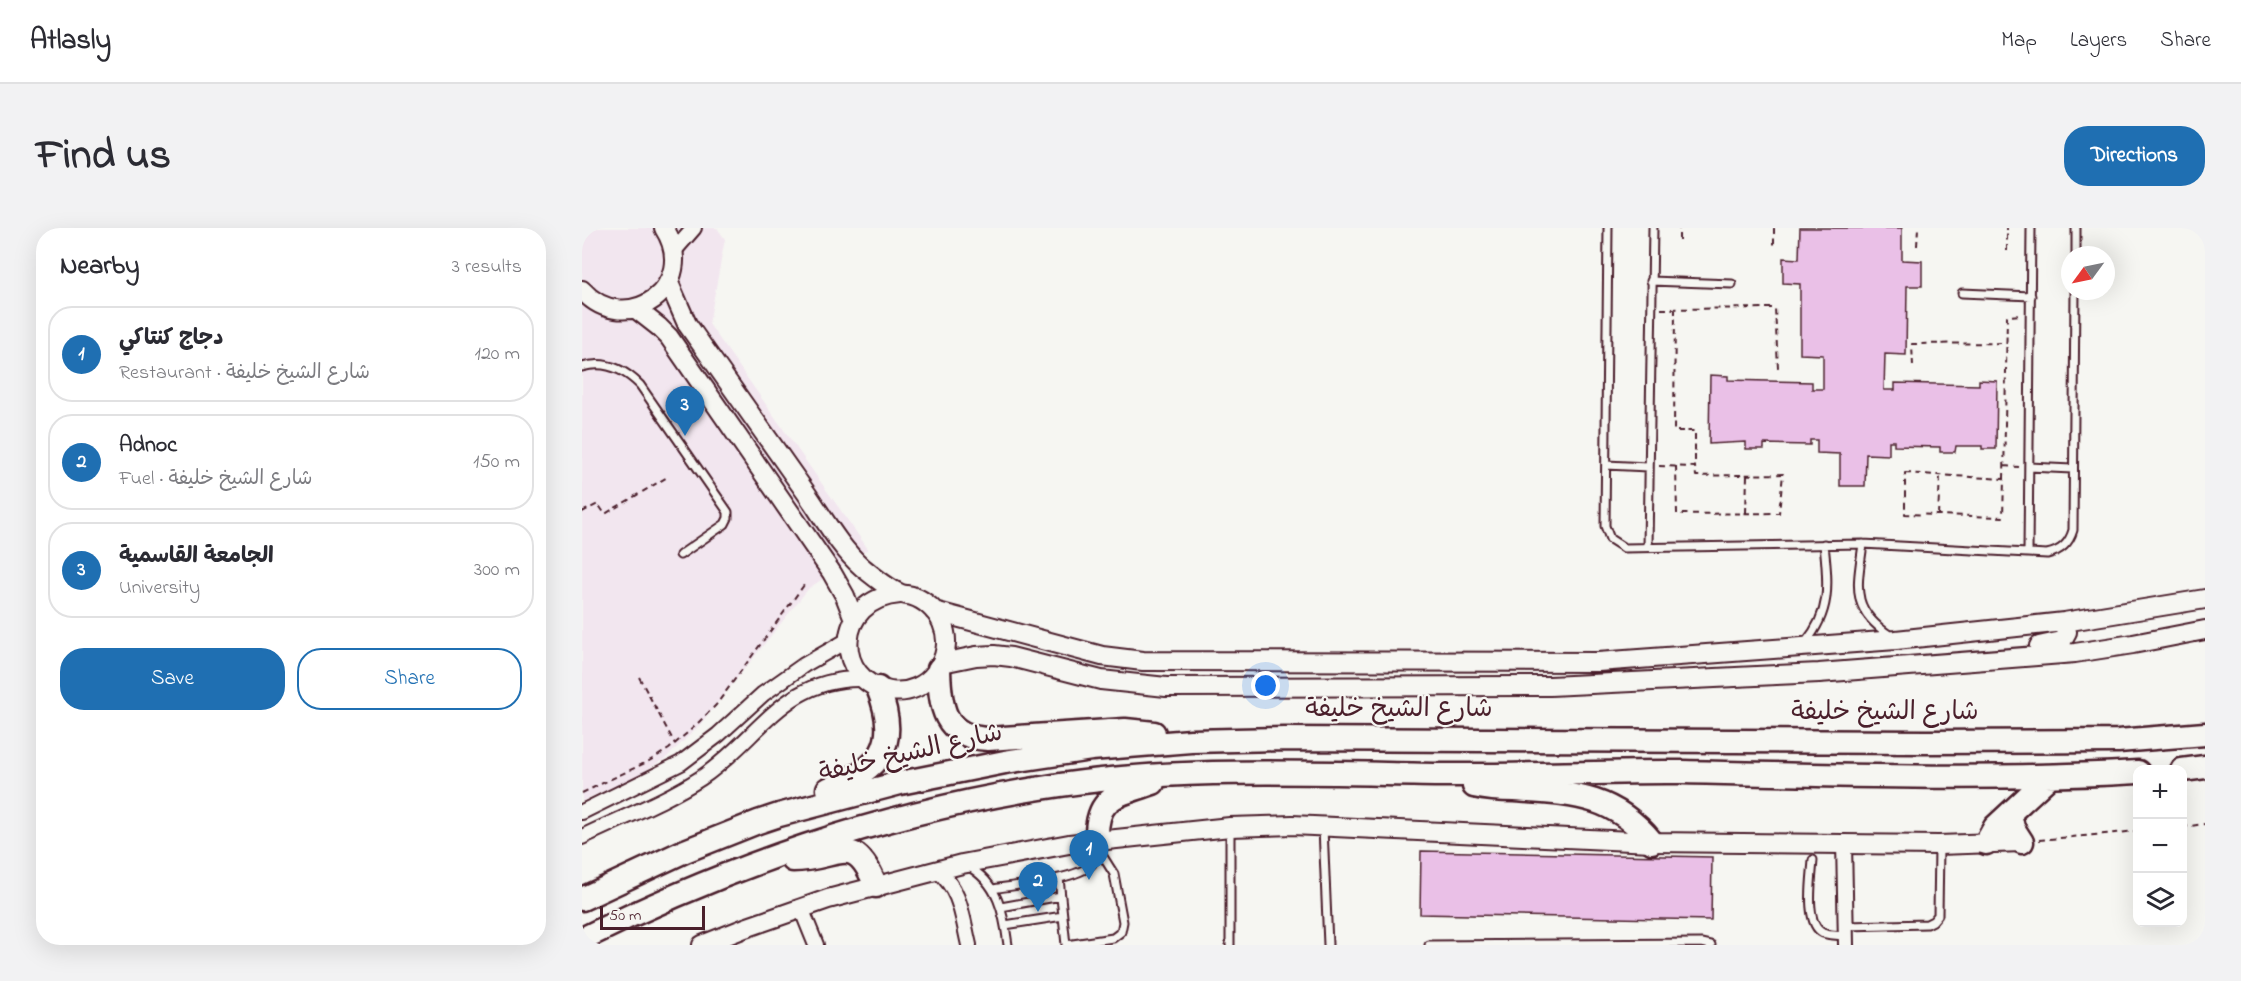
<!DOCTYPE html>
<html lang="en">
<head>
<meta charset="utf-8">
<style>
  body { margin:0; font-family:"Indie Flower","Playpen Sans Arabic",sans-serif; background:#f2f2f3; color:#2b2b33 }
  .controls { position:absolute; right:18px; bottom:18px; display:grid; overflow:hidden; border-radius:12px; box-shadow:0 6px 24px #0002 }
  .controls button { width:54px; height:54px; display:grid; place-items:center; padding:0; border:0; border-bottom:2px solid #e1e1e2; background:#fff; color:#2b2b33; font:30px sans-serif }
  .compass { position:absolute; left:1479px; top:18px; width:54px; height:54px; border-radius:50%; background:#fff; box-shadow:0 6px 24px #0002; rotate:237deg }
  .scale { position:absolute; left:18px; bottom:15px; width:105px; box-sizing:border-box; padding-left:6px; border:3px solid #4a1f2b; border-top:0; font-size:16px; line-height:21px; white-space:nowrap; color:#4a1f2b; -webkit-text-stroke:4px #f6f6f2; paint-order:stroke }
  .you { position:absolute; left:684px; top:458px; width:21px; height:21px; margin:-15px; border:4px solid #fff; border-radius:50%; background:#1a73e8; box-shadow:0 0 0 9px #1a73e833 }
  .badge { display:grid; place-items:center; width:39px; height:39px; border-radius:50%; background:#1f6fb2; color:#fff; font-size:20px; font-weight:700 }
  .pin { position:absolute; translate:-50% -50px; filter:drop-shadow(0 2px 3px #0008) }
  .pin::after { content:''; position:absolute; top:32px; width:21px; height:18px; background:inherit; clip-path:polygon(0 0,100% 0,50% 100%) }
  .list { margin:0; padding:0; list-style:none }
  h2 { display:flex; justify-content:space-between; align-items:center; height:78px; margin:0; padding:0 24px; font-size:26px }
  h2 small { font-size:20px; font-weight:400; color:#7c7c81 }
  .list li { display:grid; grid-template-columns:39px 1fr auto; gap:18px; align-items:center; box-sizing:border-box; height:96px; margin:0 12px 12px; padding:0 12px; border:2px solid #e1e1e2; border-radius:24px }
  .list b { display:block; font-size:22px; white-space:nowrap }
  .list p { margin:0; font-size:20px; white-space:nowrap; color:#7c7c81 }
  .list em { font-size:20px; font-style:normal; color:#7c7c81 }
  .actions { display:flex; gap:12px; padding:18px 24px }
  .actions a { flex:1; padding:14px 0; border:2px solid #1f6fb2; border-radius:24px; text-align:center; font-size:21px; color:#1f6fb2 }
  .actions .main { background:#1f6fb2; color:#fff }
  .icon { flex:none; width:33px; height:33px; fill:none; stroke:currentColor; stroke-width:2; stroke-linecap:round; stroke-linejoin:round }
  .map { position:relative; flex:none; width:1623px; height:717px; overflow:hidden; border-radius:24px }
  header { display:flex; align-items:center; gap:36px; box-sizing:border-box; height:84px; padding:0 30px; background:#fff; border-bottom:2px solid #e1e1e2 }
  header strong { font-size:28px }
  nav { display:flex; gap:33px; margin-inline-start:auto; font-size:21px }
  .intro { display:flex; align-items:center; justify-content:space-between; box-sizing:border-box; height:144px; padding:0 36px }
  h1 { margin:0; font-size:42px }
  .button { padding:15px 27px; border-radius:24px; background:#1f6fb2; color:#fff; font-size:21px; font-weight:700 }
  main { display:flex; gap:36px; padding:0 36px }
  aside { flex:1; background:#fff; border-radius:24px; box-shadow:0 6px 24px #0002 }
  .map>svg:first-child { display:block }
</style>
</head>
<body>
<header>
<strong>Atlasly</strong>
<nav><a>Map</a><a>Layers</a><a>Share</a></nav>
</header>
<div class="intro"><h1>Find us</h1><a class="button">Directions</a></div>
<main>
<aside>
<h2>Nearby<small>3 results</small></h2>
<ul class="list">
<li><span class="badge">1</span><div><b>دجاج كنتاكي</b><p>Restaurant · شارع الشيخ خليفة</p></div><em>120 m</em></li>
<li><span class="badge">2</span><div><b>Adnoc</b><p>Fuel · شارع الشيخ خليفة</p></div><em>150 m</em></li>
<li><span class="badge">3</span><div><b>الجامعة القاسمية</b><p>University</p></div><em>300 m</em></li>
</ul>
<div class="actions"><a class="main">Save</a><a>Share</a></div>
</aside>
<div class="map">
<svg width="1623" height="717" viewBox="0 0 1623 717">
  <rect width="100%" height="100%" fill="#f6f6f2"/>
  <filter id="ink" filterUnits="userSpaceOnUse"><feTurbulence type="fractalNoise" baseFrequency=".0167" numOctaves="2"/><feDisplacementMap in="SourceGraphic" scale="12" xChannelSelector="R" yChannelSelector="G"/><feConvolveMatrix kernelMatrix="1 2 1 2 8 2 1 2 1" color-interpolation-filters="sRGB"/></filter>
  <g filter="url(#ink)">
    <path fill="#f2e6ef" d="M0,0H135L143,11L127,96L286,321L227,360L118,497L84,530L54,548L0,573Z"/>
    <path fill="#eac0e7" stroke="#4a1f2b" stroke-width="1.5" d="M1218,0H1320V32L1340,33V58H1325L1324,127L1303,126L1302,162H1313V155L1397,157V152L1415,153L1414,221H1400V218H1374L1373,224H1358V219L1312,218V213H1307V227L1284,226L1283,258H1258V226L1235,225V212H1228V217L1182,216V221H1164V214L1127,216L1128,147L1146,148V152L1230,154V161H1241V127L1218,126V56L1201,55V30L1217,31Z
      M839,623L1130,629L1129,692L838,686Z"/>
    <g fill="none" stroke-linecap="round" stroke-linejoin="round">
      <g stroke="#4a1f2b" stroke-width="11">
        <path id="service" d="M1026,0L1023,298L1028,311L1042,320L1281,316L1465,326C1479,323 1487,316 1491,302L1493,63
          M1494,27V0
          M1069,53L1150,56
          M1380,65L1449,68
          M0,139C23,132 42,141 58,157L146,284V290L143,296L98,327
          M1024,237L1066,239
          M1447,239L1490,241
          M1281,316C1275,360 1268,381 1309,408
          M1066,319L1071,0
          M1446,325L1449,0
          M1223,415C1250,383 1246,355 1242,316
          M648,600V717
          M741,600L746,717
          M1231,632C1230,650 1222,696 1241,705C1248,708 1257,707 1264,708
          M385,638C416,654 422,686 426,717
          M477,650L484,717
          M410,661C433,657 495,652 510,636C515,630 515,625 515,618
          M419,679L479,668
          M423,697L481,688
          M1265,698L1345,696L1351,693L1356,687L1357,619
          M484,717L531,710L539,704L541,694L532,646L515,619
          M847,717L1120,715L1129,717"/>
      </g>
      <g stroke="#4a1f2b" stroke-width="18">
        <path id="minor" d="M92,23L112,0
          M0,584L99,535L136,507L181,466L222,437L266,412
          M0,609C39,590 82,574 119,550C177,511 202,448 282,451
          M1262,614L1264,717
          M355,642C379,662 380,688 387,717
          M219,680L234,717"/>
      </g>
      <g stroke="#4a1f2b" stroke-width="22">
        <path id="tertiary" d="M87,55L105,96C143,150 182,205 220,259C239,285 256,318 280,339C291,348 304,359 317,365C321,367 326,367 330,368C343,372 355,383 360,395C375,429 346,469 308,463C251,454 251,371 318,366
          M0,62C45,112 119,57 82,0
          M54,81L77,99L87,109L250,345L263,368L272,391
          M352,383L520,428L561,433L1016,434L1314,412L1482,394L1623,371
          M1457,418L1480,413L1485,404L1482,394
          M360,435L394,428L412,427L429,429L519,452L584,459L968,458L1237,445L1493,425L1551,416L1623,402
          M120,717L163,700L246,671L380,636L487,616L648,599L710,597L1070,614L1357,617L1440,614"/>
      </g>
      <g stroke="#4a1f2b" stroke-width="27">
        <path id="trunk" d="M357,441C358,478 361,509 406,511L543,502L572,505
          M1600,542L1623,539
          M892,558C905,561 919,562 933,562C990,566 1031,566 1070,614
          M246,561C299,541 319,517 296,460
          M1428,585L1431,600L1440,614
          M515,613C513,567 535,568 571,555
          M1404,615L1413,599L1468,548
          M211,632C257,632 271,601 294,658
          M0,671L103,623L176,594L197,587L318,555L423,534L509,521L609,513L702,511L1344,514L1536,513L1623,506
          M0,711C147,638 296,586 459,560C593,538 728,545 864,547C943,548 1023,543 1102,544C1253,547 1405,553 1556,544"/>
      </g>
      <path stroke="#4a1f2b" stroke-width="2" stroke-dasharray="6 4.5" stroke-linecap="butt" d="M1192,0V19
        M1097,12V0
        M1335,18L1336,0
        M1425,23V0
        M1079,81L1193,80L1196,140
        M1331,138L1330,116L1425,115
        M1077,238L1113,239V203H1092L1093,81
        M1094,238L1095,286L1197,285L1201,246L1114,248L1113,239
        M1422,238L1437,239
        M1323,245L1422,251L1421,289L1323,286Z
        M1422,251L1425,88L1439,87
        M0,284L16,276L23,286L87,248
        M1164,285L1165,247
        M1356,287L1358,248
        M57,449L93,516
        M0,565L67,533L87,521L113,498L134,477L222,357
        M1600,599L1623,596
        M1457,612L1556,603"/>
      <use href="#service" stroke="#f6f6f2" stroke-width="7"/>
      <use href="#minor" stroke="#f6f6f2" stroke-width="14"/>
      <use href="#tertiary" stroke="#f6f6f2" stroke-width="18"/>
      <use href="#trunk" stroke="#f6f6f2" stroke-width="22"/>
    </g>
  </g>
  <g text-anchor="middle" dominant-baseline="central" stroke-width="4.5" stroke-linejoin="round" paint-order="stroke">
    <g font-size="26" fill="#4a1f2b" stroke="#f6f6f2">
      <text x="817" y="482">شارع الشيخ خليفة</text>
      <text x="1303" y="485">شارع الشيخ خليفة</text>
      <text transform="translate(329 526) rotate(-13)">شارع الشيخ خليفة</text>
    </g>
  </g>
</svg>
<div class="controls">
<button>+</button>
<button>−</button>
<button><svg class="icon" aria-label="layers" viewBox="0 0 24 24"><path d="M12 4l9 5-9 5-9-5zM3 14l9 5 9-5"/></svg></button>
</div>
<svg class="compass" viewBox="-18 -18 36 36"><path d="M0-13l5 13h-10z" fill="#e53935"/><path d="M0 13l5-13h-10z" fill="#7c7c81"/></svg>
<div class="scale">50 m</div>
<div class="you"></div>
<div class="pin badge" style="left:507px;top:652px">1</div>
<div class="pin badge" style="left:456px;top:684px">2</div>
<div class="pin badge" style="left:103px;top:208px">3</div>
</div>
</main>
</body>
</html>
